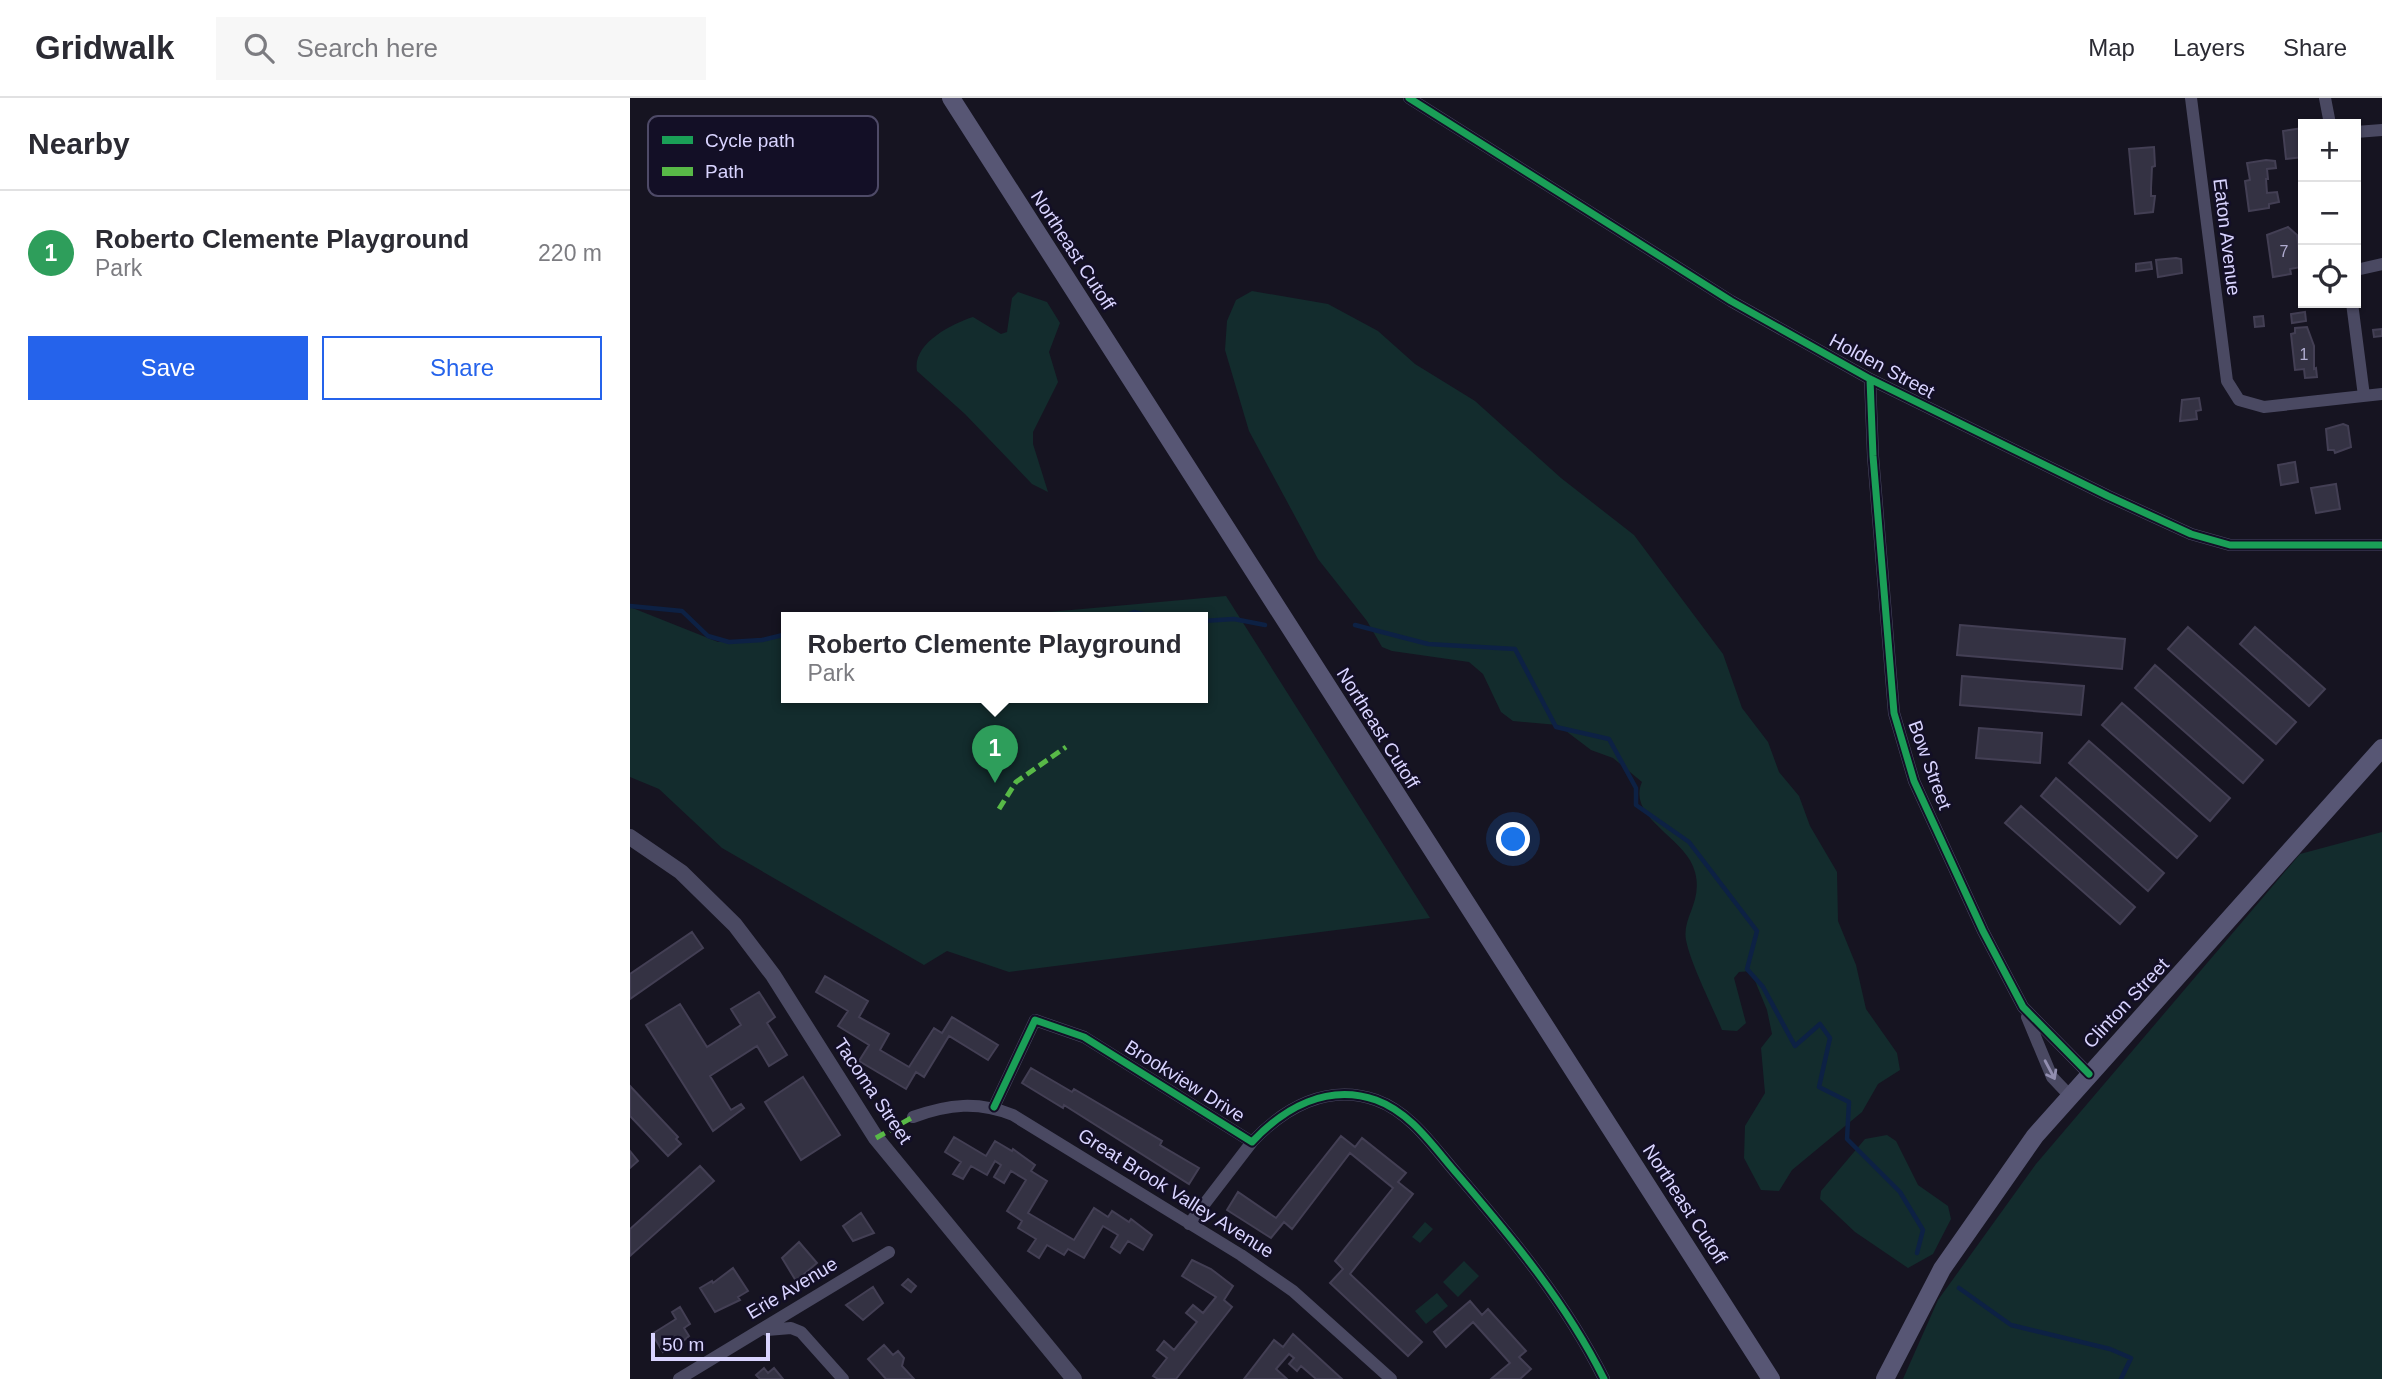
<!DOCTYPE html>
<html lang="en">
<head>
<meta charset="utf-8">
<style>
  body { margin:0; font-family:Arial,sans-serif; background:#f7f7f7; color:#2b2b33 }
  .controls { position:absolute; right:21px; top:21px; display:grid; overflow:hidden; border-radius:0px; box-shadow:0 2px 5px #0004 }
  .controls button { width:63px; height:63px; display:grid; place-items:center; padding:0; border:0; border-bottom:2px solid #e1e1e2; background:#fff; color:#2b2b33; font:35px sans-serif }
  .scale { position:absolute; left:21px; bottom:18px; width:119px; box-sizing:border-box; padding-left:7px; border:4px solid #d9d4ff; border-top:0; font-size:19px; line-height:24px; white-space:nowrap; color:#d9d4ff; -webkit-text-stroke:5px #130f26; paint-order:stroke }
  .you { position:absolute; left:884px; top:742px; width:24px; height:24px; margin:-18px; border:5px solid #fff; border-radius:50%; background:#1a73e8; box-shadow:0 0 0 10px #1a73e833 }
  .badge { display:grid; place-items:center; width:46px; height:46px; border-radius:50%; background:#2563eb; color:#fff; font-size:23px; font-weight:700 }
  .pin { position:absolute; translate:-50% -58px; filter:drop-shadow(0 2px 4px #0008) }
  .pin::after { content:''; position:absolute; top:37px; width:24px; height:21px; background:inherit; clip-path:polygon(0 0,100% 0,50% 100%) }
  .popup { position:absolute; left:151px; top:514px; width:427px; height:91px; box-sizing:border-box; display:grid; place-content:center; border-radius:0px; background:#fff; filter:drop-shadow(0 2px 5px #0005); font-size:23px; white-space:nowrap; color:#7c7c81 }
  .popup b { font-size:26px; color:#2b2b33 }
  .popup::after { content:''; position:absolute; left:50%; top:100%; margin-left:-14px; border:14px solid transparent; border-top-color:#fff }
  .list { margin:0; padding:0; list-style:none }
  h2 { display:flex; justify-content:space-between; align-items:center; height:91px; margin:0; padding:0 28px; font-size:30px }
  h2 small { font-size:23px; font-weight:400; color:#7c7c81 }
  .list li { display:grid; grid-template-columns:46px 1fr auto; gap:21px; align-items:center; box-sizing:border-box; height:126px; padding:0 28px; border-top:2px solid #e1e1e2 }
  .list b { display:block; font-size:26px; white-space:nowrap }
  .list p { margin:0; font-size:23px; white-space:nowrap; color:#7c7c81 }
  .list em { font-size:23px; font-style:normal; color:#7c7c81 }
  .actions { display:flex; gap:14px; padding:21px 28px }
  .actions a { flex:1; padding:16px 0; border:2px solid #2563eb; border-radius:0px; text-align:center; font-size:24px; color:#2563eb }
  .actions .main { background:#2563eb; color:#fff }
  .icon { flex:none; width:38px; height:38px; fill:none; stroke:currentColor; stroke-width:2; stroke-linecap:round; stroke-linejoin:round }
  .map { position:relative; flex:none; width:1752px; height:1281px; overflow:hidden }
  header { display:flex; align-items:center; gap:42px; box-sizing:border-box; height:98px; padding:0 35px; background:#fff; border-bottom:2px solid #e1e1e2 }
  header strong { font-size:33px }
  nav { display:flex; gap:38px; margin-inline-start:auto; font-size:24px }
  .search { width:490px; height:63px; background:#f7f7f7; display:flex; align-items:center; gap:18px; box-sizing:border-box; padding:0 24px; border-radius:0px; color:#7c7c81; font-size:26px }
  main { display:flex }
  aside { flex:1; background:#fff }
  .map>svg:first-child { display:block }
</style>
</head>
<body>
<header>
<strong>Gridwalk</strong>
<div class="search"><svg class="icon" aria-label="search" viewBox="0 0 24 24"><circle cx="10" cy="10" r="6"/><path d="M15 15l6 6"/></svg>Search here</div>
<nav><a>Map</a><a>Layers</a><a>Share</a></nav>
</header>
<main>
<aside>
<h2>Nearby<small></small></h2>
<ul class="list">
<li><span class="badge" style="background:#2e9e5b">1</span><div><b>Roberto Clemente Playground</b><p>Park</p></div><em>220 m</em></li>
</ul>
<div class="actions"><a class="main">Save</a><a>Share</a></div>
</aside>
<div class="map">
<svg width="1752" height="1281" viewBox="0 0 1752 1281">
  <rect width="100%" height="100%" fill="#161421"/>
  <path fill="#132c2d" d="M622,193L698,206L748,233L785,266L845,303L931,380L1004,437L1093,556L1112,610L1138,644L1149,674L1169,698L1180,728L1207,774L1208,823L1226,867L1236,911L1267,955L1270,972L1248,986L1232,1014L1162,1072L1149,1093L1131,1092L1114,1060L1115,1028L1135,995L1131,950L1142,936L1137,912L1121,873L1109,874L1104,880L1116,925L1107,933L1092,932C1082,907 1061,867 1056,842C1052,819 1073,804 1065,774C1057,740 996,720 1012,684L983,660L961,652L928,627L883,623L871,614L853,576L839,564L762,553L752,549L737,523L688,461L619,333L595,252L597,223L606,202Z
    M388,194L417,204L430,225L419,254L428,284L403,334V346L418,394L402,386L335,316L287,273C282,246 321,226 343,219L371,236L377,234L382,200Z
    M596,498L800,820L379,874L317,853L294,867L92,750L29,691L0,679V509L88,544L157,538V599H573V519H364Z
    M1752,734V1281H1273L1308,1202L1406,1066L1670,756Z
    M1257,1037L1266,1043L1288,1087L1318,1108L1321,1121L1303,1156L1278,1170L1225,1134L1190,1101L1191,1093L1235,1041Z
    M795,1124L803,1131L790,1145L782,1139Z
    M834,1163L849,1178L828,1199L813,1184Z
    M807,1195L818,1208L796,1226L785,1213Z"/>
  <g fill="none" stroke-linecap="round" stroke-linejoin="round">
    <path stroke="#0d2144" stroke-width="4.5" d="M0,508L52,513L78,538L99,544L132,542L157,536
      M491,519L504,514L526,519
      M573,523L604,521L635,527
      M725,527L798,546L885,551L926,629L979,641L1006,690V707L1059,744L1127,833L1117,871L1133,889L1165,948L1190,926L1200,940L1189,989L1219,1004L1217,1041L1270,1094L1293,1132L1287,1155
      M1329,1190L1381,1227L1480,1251L1501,1260L1491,1281"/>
  </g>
  <path fill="#343243" stroke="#433f54" stroke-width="2" d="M1673,30V59L1656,61L1653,33Z
    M1524,49L1525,68L1522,69L1521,90V98H1525L1523,114L1505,116L1499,51Z
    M1636,62L1645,63L1646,70L1637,71L1638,81H1636L1637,95L1647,94L1649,104L1639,106V110L1619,113L1615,83L1620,82L1617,65Z
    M1658,129L1667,137L1671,169L1660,171L1661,176L1643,179L1637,137Z
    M1546,160L1551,161L1552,175L1528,179L1526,162Z
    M1521,164L1522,171L1506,173V166Z
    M1675,214L1676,223L1662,225L1661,216Z
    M1633,218L1634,228L1625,229L1624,219Z
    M1677,229L1684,248V271L1686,270L1687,279L1675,280L1674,271L1665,272L1661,236L1665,235V230Z
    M1752,231V238L1744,239L1743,232Z
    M1569,300L1571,312L1566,313L1567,321L1550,323L1552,302Z
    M1713,326L1718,328L1721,349L1705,355L1704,352H1698L1696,331Z
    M1665,364L1668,384L1651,387L1648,367Z
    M1706,386L1710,411L1686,415L1681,390Z
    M1330,527L1495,541L1492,571L1327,557Z
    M1558,529L1666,624L1646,646L1538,551Z
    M1625,529L1695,591L1679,608L1610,546Z
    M1525,567L1633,662L1613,685L1505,590Z
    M1332,578L1454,588L1451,617L1330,607Z
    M1492,605L1600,700L1580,723L1472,627Z
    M1349,630L1412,635L1410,665L1346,660Z
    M1459,643L1567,738L1547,760L1439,665Z
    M1426,680L1534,775L1518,793L1411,698Z
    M1391,708L1505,809L1490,826L1375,725Z
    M62,834L73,850L0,901V876Z
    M195,878L238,903L229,919L259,936L250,952L279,969L304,930L312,935L322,919L368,947L358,962L319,938L294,979L286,974L276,991L229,963L239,947L208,928L218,913L186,894Z
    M129,894L145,919L137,925L157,957L139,968L127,948L80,978L101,1012L111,1006L114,1010L83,1033L16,927L50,906L77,949L111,927L101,911Z
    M401,970L442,994L444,991L532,1043L530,1047L569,1070L559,1086L434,1007L433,1010L392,985Z
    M173,979L210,1037L171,1062L135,1004Z
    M0,988L48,1039L46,1041L51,1046L38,1058L0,1018Z
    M711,1038L725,1049L732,1040L776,1075L768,1084L783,1096L720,1176L792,1244L778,1258L700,1185L713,1171L705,1163L763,1090L720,1055L662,1131L654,1124L641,1140L597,1112L608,1094L646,1120Z
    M324,1039L356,1058L365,1043L382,1053L383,1051L405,1067L401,1073L417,1083L398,1115L444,1142L464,1110L478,1119L482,1113L499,1124L501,1121L522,1137L513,1152L498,1143L490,1155L481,1149L488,1137L473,1128L454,1160L438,1151L434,1157L417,1147L409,1160L398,1153L406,1141L388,1130L392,1123L377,1113L396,1082L381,1073L374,1085L364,1079L371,1067L365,1063L357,1077L341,1068L333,1081L323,1076L331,1064L315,1054Z
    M0,1053L8,1063L0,1070Z
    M70,1068L84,1083L0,1158V1131Z
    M231,1115L244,1135L223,1143L213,1128Z
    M169,1144L187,1165L166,1183L152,1160Z
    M562,1162L581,1171L603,1188L594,1202L602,1209L546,1281H528L523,1278L537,1260L527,1252L534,1243L544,1252L567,1224L556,1215L563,1207L573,1215L586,1199L552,1178Z
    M103,1170L118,1193L108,1199L110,1202L85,1214L70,1190L82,1183L83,1185Z
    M278,1181L286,1188L281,1194L272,1187Z
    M243,1189L253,1205L233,1222L216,1207Z
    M840,1203L852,1217L858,1211L896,1253L889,1259L901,1271L890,1281H861L880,1265L843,1224L816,1249L804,1234Z
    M50,1209L60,1226L54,1230L59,1238L44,1251L42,1248L33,1254L22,1236L46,1221L42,1214Z
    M663,1236L712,1281H686L671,1268L667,1273L659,1266L664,1260L659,1256L646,1271L657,1281H614L644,1242L653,1249Z
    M254,1247L263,1257L268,1253L274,1260L272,1268L284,1281H256L238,1261Z
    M134,1270L138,1275L144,1270L153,1281H130L126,1277Z"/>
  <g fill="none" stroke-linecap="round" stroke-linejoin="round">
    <path stroke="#4a4962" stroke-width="12" d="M779,0L1101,203L1240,281L1478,398L1561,436L1600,447H1752
      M1561,0L1597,283L1609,302L1634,309L1752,296
      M1695,0L1700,26
      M1726,34L1752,32
      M1726,172L1752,166
      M1722,205L1734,298
      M1240,281L1243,358L1264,615L1284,683L1353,833L1393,909L1459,976
      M1397,919L1422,979L1440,998
      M364,1009L405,922L454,939L622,1044C654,1010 697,985 746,1002C782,1015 804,1050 828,1077C883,1141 936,1205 974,1281
      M283,1019C319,1006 348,1003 383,1017L611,1157L663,1193L761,1281
      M559,1126L622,1044
      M137,1232L161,1230L171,1234L213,1281
      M49,1281L259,1154"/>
    <path stroke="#4a4962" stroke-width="16" d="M0,739L51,774L105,827L143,877L246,1040L444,1281"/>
    <path stroke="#575674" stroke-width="18" d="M321,0L1141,1281
      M1255,1281L1312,1171L1405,1038L1752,650"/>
    <path stroke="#58b947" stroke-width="5" stroke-dasharray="10 5" stroke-linecap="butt" d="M369,711L386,684L436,649
      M246,1040L283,1019"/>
    <g stroke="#130f26" stroke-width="11">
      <path id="cycleway" d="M779,0L1101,203L1240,281L1478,398L1561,436L1600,447H1752
        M1240,281L1243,358L1264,615L1284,683L1353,833L1393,909L1459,976
        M364,1009L405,922L454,939L622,1044C654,1010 697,985 746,1002C782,1015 804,1050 828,1077C883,1141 936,1205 974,1281"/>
    </g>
    <use href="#cycleway" stroke="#1a9f57" stroke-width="7"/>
  </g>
  <defs><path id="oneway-shaft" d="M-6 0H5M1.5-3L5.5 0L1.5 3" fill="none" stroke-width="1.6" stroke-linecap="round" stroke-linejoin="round" transform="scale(1.75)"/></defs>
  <use stroke="#928eb0" href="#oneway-shaft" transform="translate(1420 972) rotate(62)"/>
  <g text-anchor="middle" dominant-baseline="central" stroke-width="5" stroke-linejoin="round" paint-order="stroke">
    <g font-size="16" fill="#b0acd0">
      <text x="1654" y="153">7</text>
      <text x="1674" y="256">1</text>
    </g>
    <g font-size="19" fill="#d9d4ff" stroke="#130f26">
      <text transform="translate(1597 139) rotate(83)">Eaton Avenue</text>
      <text transform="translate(443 152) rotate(57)">Northeast Cutoff</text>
      <text transform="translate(1252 268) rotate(28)">Holden Street</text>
      <text transform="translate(748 630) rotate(58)">Northeast Cutoff</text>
      <text transform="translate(1300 667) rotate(70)">Bow Street</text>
      <text transform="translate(1496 905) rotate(-47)">Clinton Street</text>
      <text transform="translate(555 983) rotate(32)">Brookview Drive</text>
      <text transform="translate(243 993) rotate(56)">Tacoma Street</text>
      <text transform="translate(546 1095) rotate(32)">Great Brook Valley Avenue</text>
      <text transform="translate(1055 1106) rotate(57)">Northeast Cutoff</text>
      <text transform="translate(162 1190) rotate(-31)">Erie Avenue</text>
    </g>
  </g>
  <rect x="18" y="18" width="230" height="80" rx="10" fill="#130f26" stroke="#4e4a67" stroke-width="2"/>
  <rect x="32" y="38" width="31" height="8" fill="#1a9f57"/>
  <rect x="32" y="69" width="31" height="9" fill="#58b947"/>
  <g font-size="19" fill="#d9d4ff">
    <text x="75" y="49">Cycle path</text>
    <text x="75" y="80">Path</text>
  </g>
</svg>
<div class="controls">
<button>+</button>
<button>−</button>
<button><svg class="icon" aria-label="locate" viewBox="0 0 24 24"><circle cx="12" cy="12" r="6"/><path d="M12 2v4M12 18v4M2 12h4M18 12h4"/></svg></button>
</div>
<div class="scale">50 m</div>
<div class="you"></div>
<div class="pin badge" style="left:365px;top:685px;background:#2e9e5b">1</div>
<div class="popup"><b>Roberto Clemente Playground</b>Park</div>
</div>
</main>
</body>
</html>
